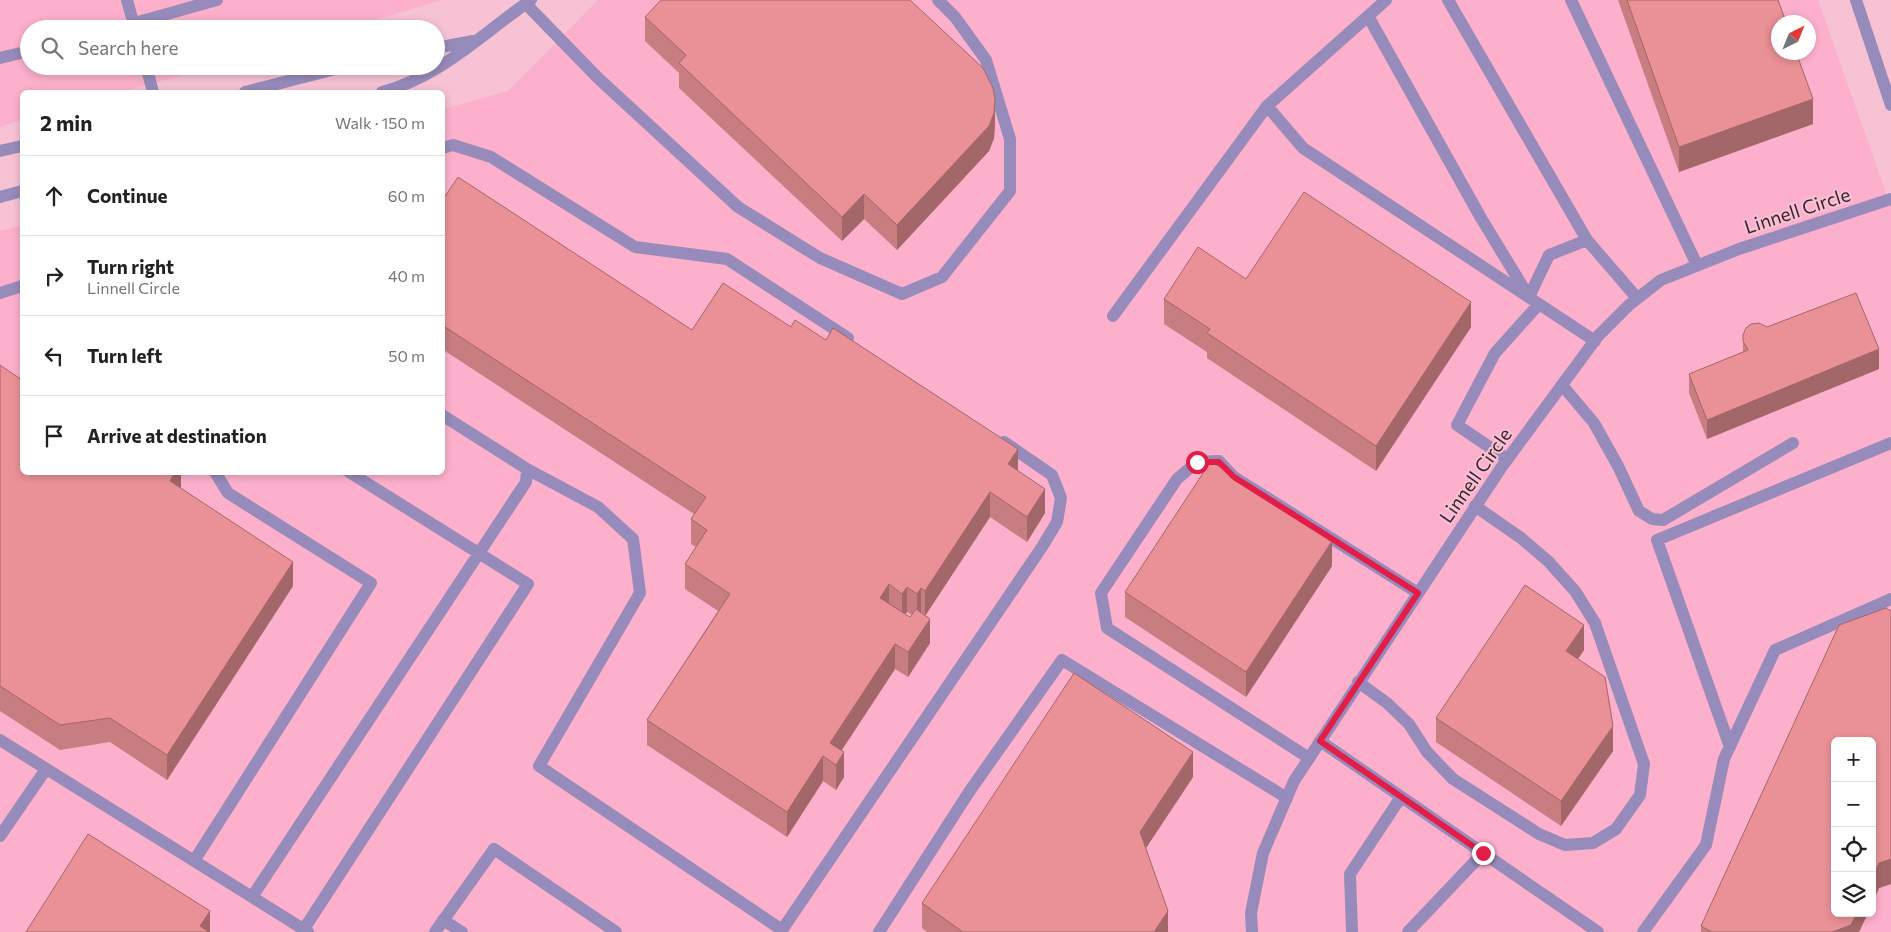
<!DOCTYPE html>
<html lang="en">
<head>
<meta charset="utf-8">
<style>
  body { margin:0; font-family:Commissioner,sans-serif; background:#f6f6f6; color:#202124 }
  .controls { position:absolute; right:15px; bottom:15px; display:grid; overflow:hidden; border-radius:8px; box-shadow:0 2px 8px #0003 }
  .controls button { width:45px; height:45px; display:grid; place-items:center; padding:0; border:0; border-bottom:1px solid #e0e0e0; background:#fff; color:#202124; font:25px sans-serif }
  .compass { position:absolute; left:1771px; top:15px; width:45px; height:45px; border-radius:50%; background:#fff; box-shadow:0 2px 8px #0003; rotate:43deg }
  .stop { position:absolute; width:15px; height:15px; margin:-11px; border:4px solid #e11d48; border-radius:50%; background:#fff }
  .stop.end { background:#e11d48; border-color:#fff; box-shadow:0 1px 5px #0008 }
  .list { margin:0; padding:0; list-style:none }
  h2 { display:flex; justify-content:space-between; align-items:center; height:65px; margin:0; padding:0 20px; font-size:21px }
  h2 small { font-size:16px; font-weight:400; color:#757577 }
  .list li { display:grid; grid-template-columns:32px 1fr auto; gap:15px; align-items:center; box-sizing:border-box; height:80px; padding:0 20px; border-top:1px solid #e0e0e0 }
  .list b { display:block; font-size:19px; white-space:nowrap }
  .list p { margin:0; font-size:16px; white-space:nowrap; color:#757577 }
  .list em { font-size:16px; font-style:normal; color:#757577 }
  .icon { flex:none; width:28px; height:28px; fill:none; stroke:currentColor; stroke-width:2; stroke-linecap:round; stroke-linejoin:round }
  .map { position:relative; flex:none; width:1891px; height:932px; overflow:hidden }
  .search { position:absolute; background:#fff; box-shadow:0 2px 8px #0003; left:20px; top:20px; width:425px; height:55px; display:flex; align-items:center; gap:12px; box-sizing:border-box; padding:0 18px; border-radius:28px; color:#757577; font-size:19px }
  .panel { position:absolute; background:#fff; box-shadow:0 2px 8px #0003; left:20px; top:90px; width:425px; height:385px; border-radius:8px }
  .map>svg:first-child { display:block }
</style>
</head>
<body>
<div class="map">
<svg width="1891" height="932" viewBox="0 0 1891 932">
  <rect width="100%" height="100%" fill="#f6c2d4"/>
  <path fill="#fcb0cb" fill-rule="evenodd" d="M0,0H442L345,29H29V66H215L121,92H22V120L0,127Z
    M598,0H1818L1891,207V932H0V231L22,225V472H442L443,109L508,91ZM1778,22H1808V52H1778ZM1835,741H1872V913H1835Z"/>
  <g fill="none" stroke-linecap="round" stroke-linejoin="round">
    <path stroke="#978bbb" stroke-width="12" d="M127,0L135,29
      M1386,0L1267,106L1303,148L1595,341
      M1448,0L1587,240L1637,298
      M1571,0L1697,265
      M526,4L598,78L738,207L820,258L902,294L942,277L1010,191V139L986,60L955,17L938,0
      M1368,16L1481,218L1529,297L1549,255L1587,240
      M113,29L217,0
      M0,58L29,51
      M146,66L153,92
      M442,148L453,145L491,157L635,247L727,259L848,338
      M0,293L22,286
      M1113,316L1267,106
      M1562,385L1594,423L1618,466L1639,511L1652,519L1663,520L1793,443
      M1507,459L1457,425L1495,353L1539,304
      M527,469L598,507L633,539L640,593L539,766L782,930L1042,547L1057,522L1061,498L1052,475L1004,442
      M1358,682L1387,703L1409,724L1427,752L1453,779L1539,834L1565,845L1593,843L1616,829L1640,795L1644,764L1595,623L1575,591L1548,561L1521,538L1475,506
      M0,740L252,897
      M1320,741L1598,932
      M1730,747L1657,540L1891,443
      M1309,758L1107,628L1101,593L1177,479L1197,462L1219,461L1234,477L1418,593
      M0,836L46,769
      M194,861L371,583L228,493L215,472
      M443,920L462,932
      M304,929L528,584L349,472
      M308,932L252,897L526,482L527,469L442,415
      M435,932L494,849L616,932
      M879,932L969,792L1062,660L1287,798
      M1352,932L1350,874L1401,797
      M1408,932L1483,853
      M1643,932L1706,845L1724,759L1775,650L1891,599"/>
    <path stroke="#978bbb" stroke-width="12" d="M1856,0L1891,105
      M436,48L473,41
      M245,92L347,66
      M382,92C440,77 483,33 531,0
      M0,151L22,146
      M0,197L22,191
      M1252,932L1251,913L1263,853L1294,781L1501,468L1598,336L1629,305L1661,280L1739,249L1891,199"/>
  </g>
  <path fill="#c87d81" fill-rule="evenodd" d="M1618,0H1778L1813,124L1679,172Z
    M645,17L995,125L994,138L989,151L897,250L864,219L842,241L679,88V73L645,41Z
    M442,201L692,330L791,327L1018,471L1045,513L1027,542L990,517L925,616L930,643L908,677L895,669L842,750L844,777L836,790L823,781L787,837L647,745V720L718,611L685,589V564L696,547L691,544V519L694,514L442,349ZM907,612L912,615L910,617L905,614Z
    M1246,279L1471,327L1376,471L1207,358V352L1164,324V299Z
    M1767,327L1879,369L1707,439L1689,393V374L1743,352V335Z
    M0,365L22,472H181V489L293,586L167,780L110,742L60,750L0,711Z
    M1332,566L1246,697L1125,617V592Z
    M1891,611V884L1879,888L1872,903V741L1835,913H1868L1859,932H1701V926Z
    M1584,650L1578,659L1613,751L1561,826L1436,742V718Z
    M1193,777L1146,848L1168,932H927L922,928V903Z"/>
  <path fill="#a36669" d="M1813,99V124L1679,172V147Z
    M995,100V125L994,138L989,151L897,250V225Z
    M864,194V219L842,241V217Z
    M1471,302V327L1376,471V446Z
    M1879,349V369L1707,439V420Z
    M1018,449V474L1008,464Z
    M175,472H181V488L170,481Z
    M1045,489V513L1027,542V517Z
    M990,492V517L925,616V591Z
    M1332,541V566L1246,697V672Z
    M293,562V586L167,780V755Z
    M889,584V609L880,598Z
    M907,587V612L902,618V594Z
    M921,588V613L917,619V594Z
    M930,619V643L908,677V652Z
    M1584,625V650L1566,676V651Z
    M895,644V669L833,763L830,743Z
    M1613,726V751L1561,826V801Z
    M844,752V777L836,790V765Z
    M1193,752V777L1140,857V832Z
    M823,756V781L787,837V812Z
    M1891,859V884L1879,888L1872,903V878L1879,863Z
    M210,911V932H200V926Z
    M1168,911V932H1154Z
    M1857,913H1868L1859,932H1832Z"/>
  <path fill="#e99196" stroke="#a36669" d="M661,0H910L983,68L993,88L995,100L994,113L989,126L897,225L864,194L842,217L679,63L686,55L645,17Z
    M1627,0H1778L1786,22H1778V52H1796L1813,99L1679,147Z
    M458,177L692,330L723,283L791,327L795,320L826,340L833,328L1018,449L1008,464L1045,489L1027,517L990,492L925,591L921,588L917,594L907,587L902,594L889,584L880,598L910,617L916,609L930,619L908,652L895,644L830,743L844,752L836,765L823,756L787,812L647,720L730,594L685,564L707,530L691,519L706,497L442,325V201Z
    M1304,192L1471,302L1376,446L1207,333L1210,329L1164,299L1198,247L1246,279Z
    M1856,293L1879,349L1707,420L1689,374L1748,350L1743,341V335L1746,328L1751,324L1759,323L1767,327Z
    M0,365L22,380V472H175L170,481L293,562L167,755L110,718L60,725L0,686Z
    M1211,461L1332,541L1246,672L1125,592Z
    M1525,585L1584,625L1566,651L1605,677L1613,726L1561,801L1436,718Z
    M1886,608L1891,611V859L1879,863L1872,878V741H1835V913H1857L1851,925L1832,932H1712L1701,926L1839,625Z
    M1074,673L1193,752L1140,832L1168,911L1154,932H963L922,903Z
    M88,834L210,911L200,926L209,932H26Z"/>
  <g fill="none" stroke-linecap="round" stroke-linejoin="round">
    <path stroke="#e11d48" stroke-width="6" d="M1197,462H1219L1234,477L1418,593L1320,741L1483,853"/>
  </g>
  <g text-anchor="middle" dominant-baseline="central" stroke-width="4" stroke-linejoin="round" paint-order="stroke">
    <g font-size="19" fill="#3d1d2a" stroke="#f6c2d4">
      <text transform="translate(1797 210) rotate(-18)">Linnell Circle</text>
      <text transform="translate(1475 475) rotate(-55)">Linnell Circle</text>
    </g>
  </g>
</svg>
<div class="controls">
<button>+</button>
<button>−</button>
<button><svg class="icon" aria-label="locate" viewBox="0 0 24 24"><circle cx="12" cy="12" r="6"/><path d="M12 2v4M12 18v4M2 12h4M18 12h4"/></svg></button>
<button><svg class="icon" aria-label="layers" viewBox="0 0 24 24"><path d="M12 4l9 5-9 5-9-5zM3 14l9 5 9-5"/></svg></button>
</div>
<svg class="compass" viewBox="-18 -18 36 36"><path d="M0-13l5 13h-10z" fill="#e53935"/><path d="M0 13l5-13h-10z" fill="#757577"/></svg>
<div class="stop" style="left:1197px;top:462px"></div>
<div class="stop end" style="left:1483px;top:853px"></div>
<div class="search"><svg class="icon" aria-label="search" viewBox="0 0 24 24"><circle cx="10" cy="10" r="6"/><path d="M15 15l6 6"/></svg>Search here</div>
<section class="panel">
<h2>2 min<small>Walk · 150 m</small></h2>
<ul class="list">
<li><svg class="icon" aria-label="ahead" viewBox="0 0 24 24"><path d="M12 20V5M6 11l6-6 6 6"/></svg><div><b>Continue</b></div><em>60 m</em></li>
<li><svg class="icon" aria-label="right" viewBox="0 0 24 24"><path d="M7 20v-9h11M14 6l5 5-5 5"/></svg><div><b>Turn right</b><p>Linnell Circle</p></div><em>40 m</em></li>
<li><svg class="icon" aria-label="left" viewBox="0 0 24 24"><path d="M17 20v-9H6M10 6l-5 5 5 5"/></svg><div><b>Turn left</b></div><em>50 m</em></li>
<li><svg class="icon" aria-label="arrive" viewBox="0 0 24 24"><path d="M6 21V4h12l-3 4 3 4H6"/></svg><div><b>Arrive at destination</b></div></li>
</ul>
</section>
</div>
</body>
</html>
